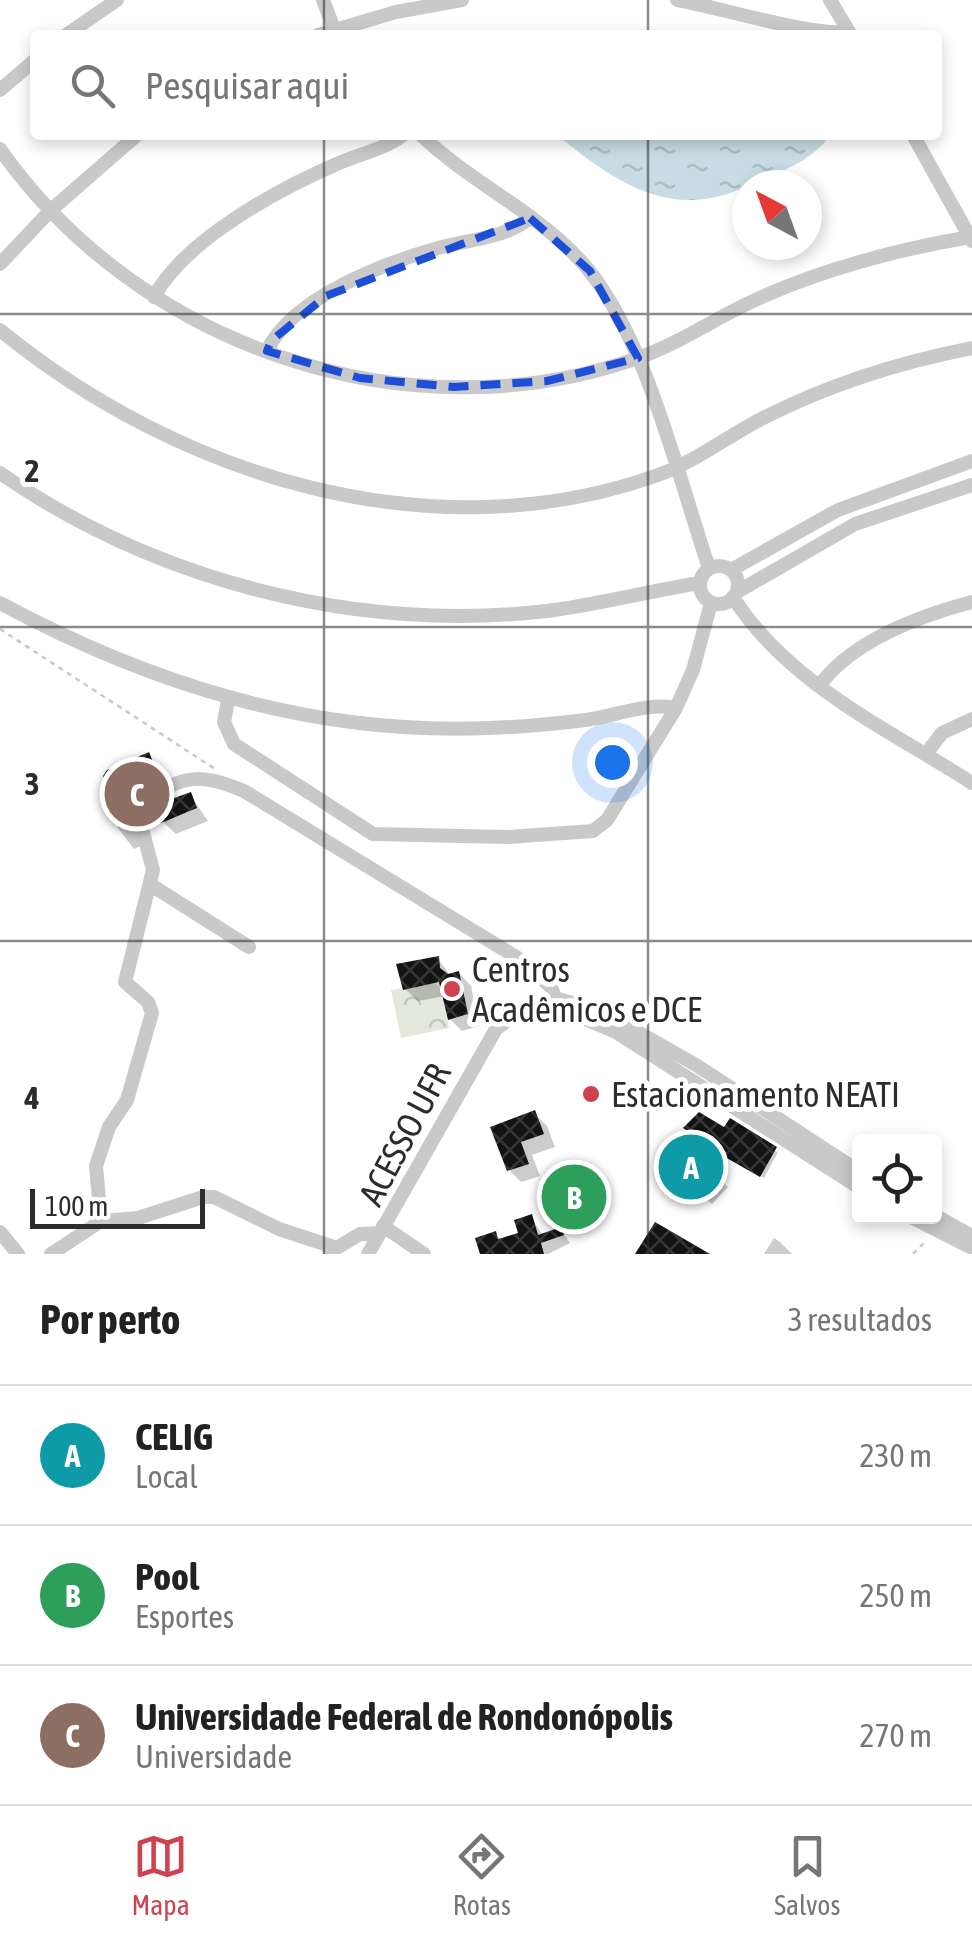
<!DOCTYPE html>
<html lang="pt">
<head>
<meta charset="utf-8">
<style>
  body { margin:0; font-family:"Asap Condensed",sans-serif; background:#f2f2f2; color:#222 }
  .controls { position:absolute; right:30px; bottom:30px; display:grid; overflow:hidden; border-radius:10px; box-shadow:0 5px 15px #0003 }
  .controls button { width:90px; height:90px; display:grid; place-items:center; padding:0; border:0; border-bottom:2px solid #e0e0e0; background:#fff; color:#222; font:50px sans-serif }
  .compass { position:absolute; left:732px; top:170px; width:90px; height:90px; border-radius:50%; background:#fff; box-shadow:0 5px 15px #0003; rotate:319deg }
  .scale { position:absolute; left:30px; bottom:25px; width:175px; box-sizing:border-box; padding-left:10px; border:5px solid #2c2c2c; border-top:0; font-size:28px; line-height:35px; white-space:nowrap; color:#2c2c2c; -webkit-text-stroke:8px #fff; paint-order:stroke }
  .you { position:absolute; left:612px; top:762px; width:35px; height:35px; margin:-25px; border:8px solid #fff; border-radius:50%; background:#1a73e8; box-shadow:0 0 0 15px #1a73e833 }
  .badge { display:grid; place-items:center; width:65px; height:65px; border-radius:50%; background:#d04252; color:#fff; font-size:32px; font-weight:700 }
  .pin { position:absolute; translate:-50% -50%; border:5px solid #fff; box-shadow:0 2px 10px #0006 }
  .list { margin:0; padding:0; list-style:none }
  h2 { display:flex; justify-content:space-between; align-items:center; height:130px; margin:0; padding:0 40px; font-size:42px }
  h2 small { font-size:32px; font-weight:400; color:#767676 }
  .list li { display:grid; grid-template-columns:65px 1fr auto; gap:30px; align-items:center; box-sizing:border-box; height:140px; padding:0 40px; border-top:2px solid #e0e0e0 }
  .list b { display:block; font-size:38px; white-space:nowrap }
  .list p { margin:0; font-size:32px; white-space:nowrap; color:#767676 }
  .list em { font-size:32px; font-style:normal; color:#767676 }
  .icon { flex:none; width:55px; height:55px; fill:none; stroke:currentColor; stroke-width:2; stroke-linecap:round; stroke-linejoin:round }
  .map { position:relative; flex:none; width:972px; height:1254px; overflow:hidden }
  .search { position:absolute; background:#fff; box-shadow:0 5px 15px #0003; left:30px; right:30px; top:30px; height:110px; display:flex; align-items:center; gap:25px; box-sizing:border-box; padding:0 35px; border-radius:10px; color:#767676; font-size:38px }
  .sheet { height:550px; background:#fff }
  nav { display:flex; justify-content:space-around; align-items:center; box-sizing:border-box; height:140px; border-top:2px solid #e0e0e0; background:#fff; font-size:28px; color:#767676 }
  nav a { display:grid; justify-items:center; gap:5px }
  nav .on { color:#d04252 }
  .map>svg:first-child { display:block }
</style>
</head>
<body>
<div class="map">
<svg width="972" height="1254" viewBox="0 0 972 1254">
  <defs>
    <pattern id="park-crowns" width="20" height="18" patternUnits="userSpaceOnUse" patternTransform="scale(2.5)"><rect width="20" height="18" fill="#e3e8db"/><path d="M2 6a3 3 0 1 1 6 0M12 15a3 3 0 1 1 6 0" fill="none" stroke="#c3c7bc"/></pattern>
    <pattern id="water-ripples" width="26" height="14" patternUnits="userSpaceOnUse" patternTransform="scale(2.5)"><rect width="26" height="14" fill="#c9dce6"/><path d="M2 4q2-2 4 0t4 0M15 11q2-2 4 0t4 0" fill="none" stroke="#adbdc5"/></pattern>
    <pattern id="building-cross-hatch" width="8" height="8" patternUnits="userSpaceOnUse" patternTransform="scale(2.5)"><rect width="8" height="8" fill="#131313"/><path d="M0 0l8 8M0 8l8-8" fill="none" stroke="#363636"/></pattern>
  </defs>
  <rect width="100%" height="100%" fill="#fff"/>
  <path fill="url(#park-crowns)" d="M435,983L440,987L449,1028L401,1038L391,990Z"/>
  <path fill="url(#water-ripples)" d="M557,135H831C805,167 779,171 747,186C672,222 616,183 557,135Z
    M555,1179L600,1193L593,1216L548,1201Z"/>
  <path fill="#0003" d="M148,755L161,778L117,793L111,787Z
    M190,795L208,821L176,834L163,822Z
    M128,822L141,834L143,845L134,849L117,827Z
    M438,959L451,976L459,973L471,986L479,1026L462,1031L450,1019L445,996L418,1001L405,989Z
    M534,1113L547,1126L555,1147L532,1155L540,1176L521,1182L509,1170L493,1129Z
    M725,1131L778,1152L764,1178L694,1139V1134Z
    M683,1145L728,1187L712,1204L680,1174Z
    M531,1217L543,1236L561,1230L570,1243L548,1254H483L495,1234L502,1241L521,1234Z
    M774,1238L780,1242L792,1254H764Z"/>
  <path fill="url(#building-cross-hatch)" d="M149,752L157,772L109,789L103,776L107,770Z
    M191,792L197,808L161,823L155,805Z
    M439,956L440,968L448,974L459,971L468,1014L448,1020L439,982L403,990L396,964Z
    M535,1110L544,1134L521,1142L529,1164L507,1171L490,1127Z
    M699,1112L724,1127L730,1118L777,1147L760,1177L688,1136L691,1133L683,1128Z
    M683,1142L717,1172L698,1193L664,1162Z
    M532,1214L538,1235L561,1227L564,1235L541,1243L544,1254H480L475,1238L496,1231L498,1239L518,1233L514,1220Z
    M655,1222L710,1254H635Z"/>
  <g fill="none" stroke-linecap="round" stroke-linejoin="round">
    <path stroke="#c9c9c9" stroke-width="2.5" stroke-dasharray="5 5" stroke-linecap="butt" d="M0,629L215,769
      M913,1254L927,1240"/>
    <path stroke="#c9c9c9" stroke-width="14" d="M323,0L336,34
      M677,0C715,6 821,39 848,31
      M830,0L851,35
      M66,35L117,0
      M318,35L396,12L462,0
      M0,90L35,60
      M421,135C469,181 533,210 578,258C644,327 678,477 709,568
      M913,135L972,241
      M0,149C139,347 408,439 638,358C678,344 714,319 753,301C822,269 895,250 970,237
      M0,264L51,210L137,135
      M154,297C185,239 281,188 339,163C360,154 385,149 403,135
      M0,330C178,476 432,556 658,475C695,462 729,435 765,417C830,384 900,362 972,348
      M267,351C292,297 387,262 442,247C472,239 505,238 530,218
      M0,473C152,578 343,629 527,613C586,608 642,592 700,583
      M700 585a19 19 0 1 1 38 0a19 19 0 1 1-38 0Z
      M731,570L838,510L972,461
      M737,592L855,524L972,485
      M733,597C788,684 888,729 972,783
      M0,603C152,685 313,735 488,728C521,727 554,724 586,720C614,716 649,702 676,708
      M819,686C852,641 919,616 972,602
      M228,700L224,722L234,744L373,834L507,837L593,831L607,820L676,708L693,670L711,603
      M926,754L942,733L972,719
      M151,885L249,947
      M552,1005L616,1032L860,1188
      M934,1215L972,1236
      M909,1216L972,1248
      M101,1221L96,1166L109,1127L127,1100L152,1013L148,1002L125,982L153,870L140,821L146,798C188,775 200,773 244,791L521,960L551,987L559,1008
      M383,1226L424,1254
      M0,1232L18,1254
      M330,1252L360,1234L379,1233
      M51,1254L101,1221L138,1218L203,1197H214L279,1229L334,1247
      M368,1254L496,1029L529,1004L558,999L599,1010L696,1065L860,1172"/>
  </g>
  <path fill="none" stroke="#1d4ed8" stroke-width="8" stroke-dasharray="20 12" stroke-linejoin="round" d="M530,218L590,271L638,358L547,381L454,387L360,378L267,351L271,341L326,296Z"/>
  <path fill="none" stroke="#2c2c2c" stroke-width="2.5" stroke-opacity="0.55" d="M324,0V35M648,0V35M324,135V1254M648,135V1254M0,314H972M0,627H972M0,941H972"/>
  <g fill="#d04252" stroke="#fff" stroke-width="4">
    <circle cx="452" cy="989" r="10"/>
    <circle cx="591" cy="1094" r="10"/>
  </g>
  <g text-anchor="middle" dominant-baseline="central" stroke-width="10" stroke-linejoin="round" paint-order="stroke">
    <g font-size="35" fill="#2c2c2c" stroke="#fff" text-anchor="start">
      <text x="472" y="969">Centros<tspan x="472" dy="40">Acadêmicos e DCE</tspan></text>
      <text x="611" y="1094">Estacionamento NEATI</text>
    </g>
    <g font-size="35" fill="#2c2c2c" stroke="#fff">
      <text transform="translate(404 1134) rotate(-62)">ACESSO UFR</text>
    </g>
  </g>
  <g font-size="32" text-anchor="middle" font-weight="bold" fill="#2c2c2c" stroke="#fff" stroke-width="10" stroke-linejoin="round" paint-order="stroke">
    <text x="32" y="482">2</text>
    <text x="32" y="795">3</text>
    <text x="32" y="1109">4</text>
  </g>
</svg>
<div class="controls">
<button><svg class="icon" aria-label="locate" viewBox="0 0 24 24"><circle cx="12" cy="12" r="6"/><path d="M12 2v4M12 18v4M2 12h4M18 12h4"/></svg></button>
</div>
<svg class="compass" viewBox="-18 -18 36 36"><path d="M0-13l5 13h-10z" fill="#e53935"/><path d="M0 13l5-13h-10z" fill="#767676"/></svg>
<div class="scale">100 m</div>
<div class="you"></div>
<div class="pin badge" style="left:691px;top:1167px;background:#0f9aa8">A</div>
<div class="pin badge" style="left:574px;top:1197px;background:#2e9e5b">B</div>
<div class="pin badge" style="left:137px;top:794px;background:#8d6e63">C</div>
<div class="search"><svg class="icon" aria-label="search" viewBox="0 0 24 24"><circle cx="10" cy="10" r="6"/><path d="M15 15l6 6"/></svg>Pesquisar aqui</div>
</div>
<section class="sheet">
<h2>Por perto<small>3 resultados</small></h2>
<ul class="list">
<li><span class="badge" style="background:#0f9aa8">A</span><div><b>CELIG</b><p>Local</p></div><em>230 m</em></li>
<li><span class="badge" style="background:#2e9e5b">B</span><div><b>Pool</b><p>Esportes</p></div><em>250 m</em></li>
<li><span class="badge" style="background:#8d6e63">C</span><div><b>Universidade Federal de Rondonópolis</b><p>Universidade</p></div><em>270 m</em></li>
</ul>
</section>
<nav>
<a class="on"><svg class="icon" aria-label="map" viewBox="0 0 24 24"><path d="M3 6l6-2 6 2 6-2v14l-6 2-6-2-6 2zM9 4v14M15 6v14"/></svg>Mapa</a>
<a><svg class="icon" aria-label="directions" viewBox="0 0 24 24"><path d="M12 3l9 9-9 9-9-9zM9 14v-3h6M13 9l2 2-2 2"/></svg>Rotas</a>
<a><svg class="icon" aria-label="saved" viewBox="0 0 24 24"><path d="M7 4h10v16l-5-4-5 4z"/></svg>Salvos</a>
</nav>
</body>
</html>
